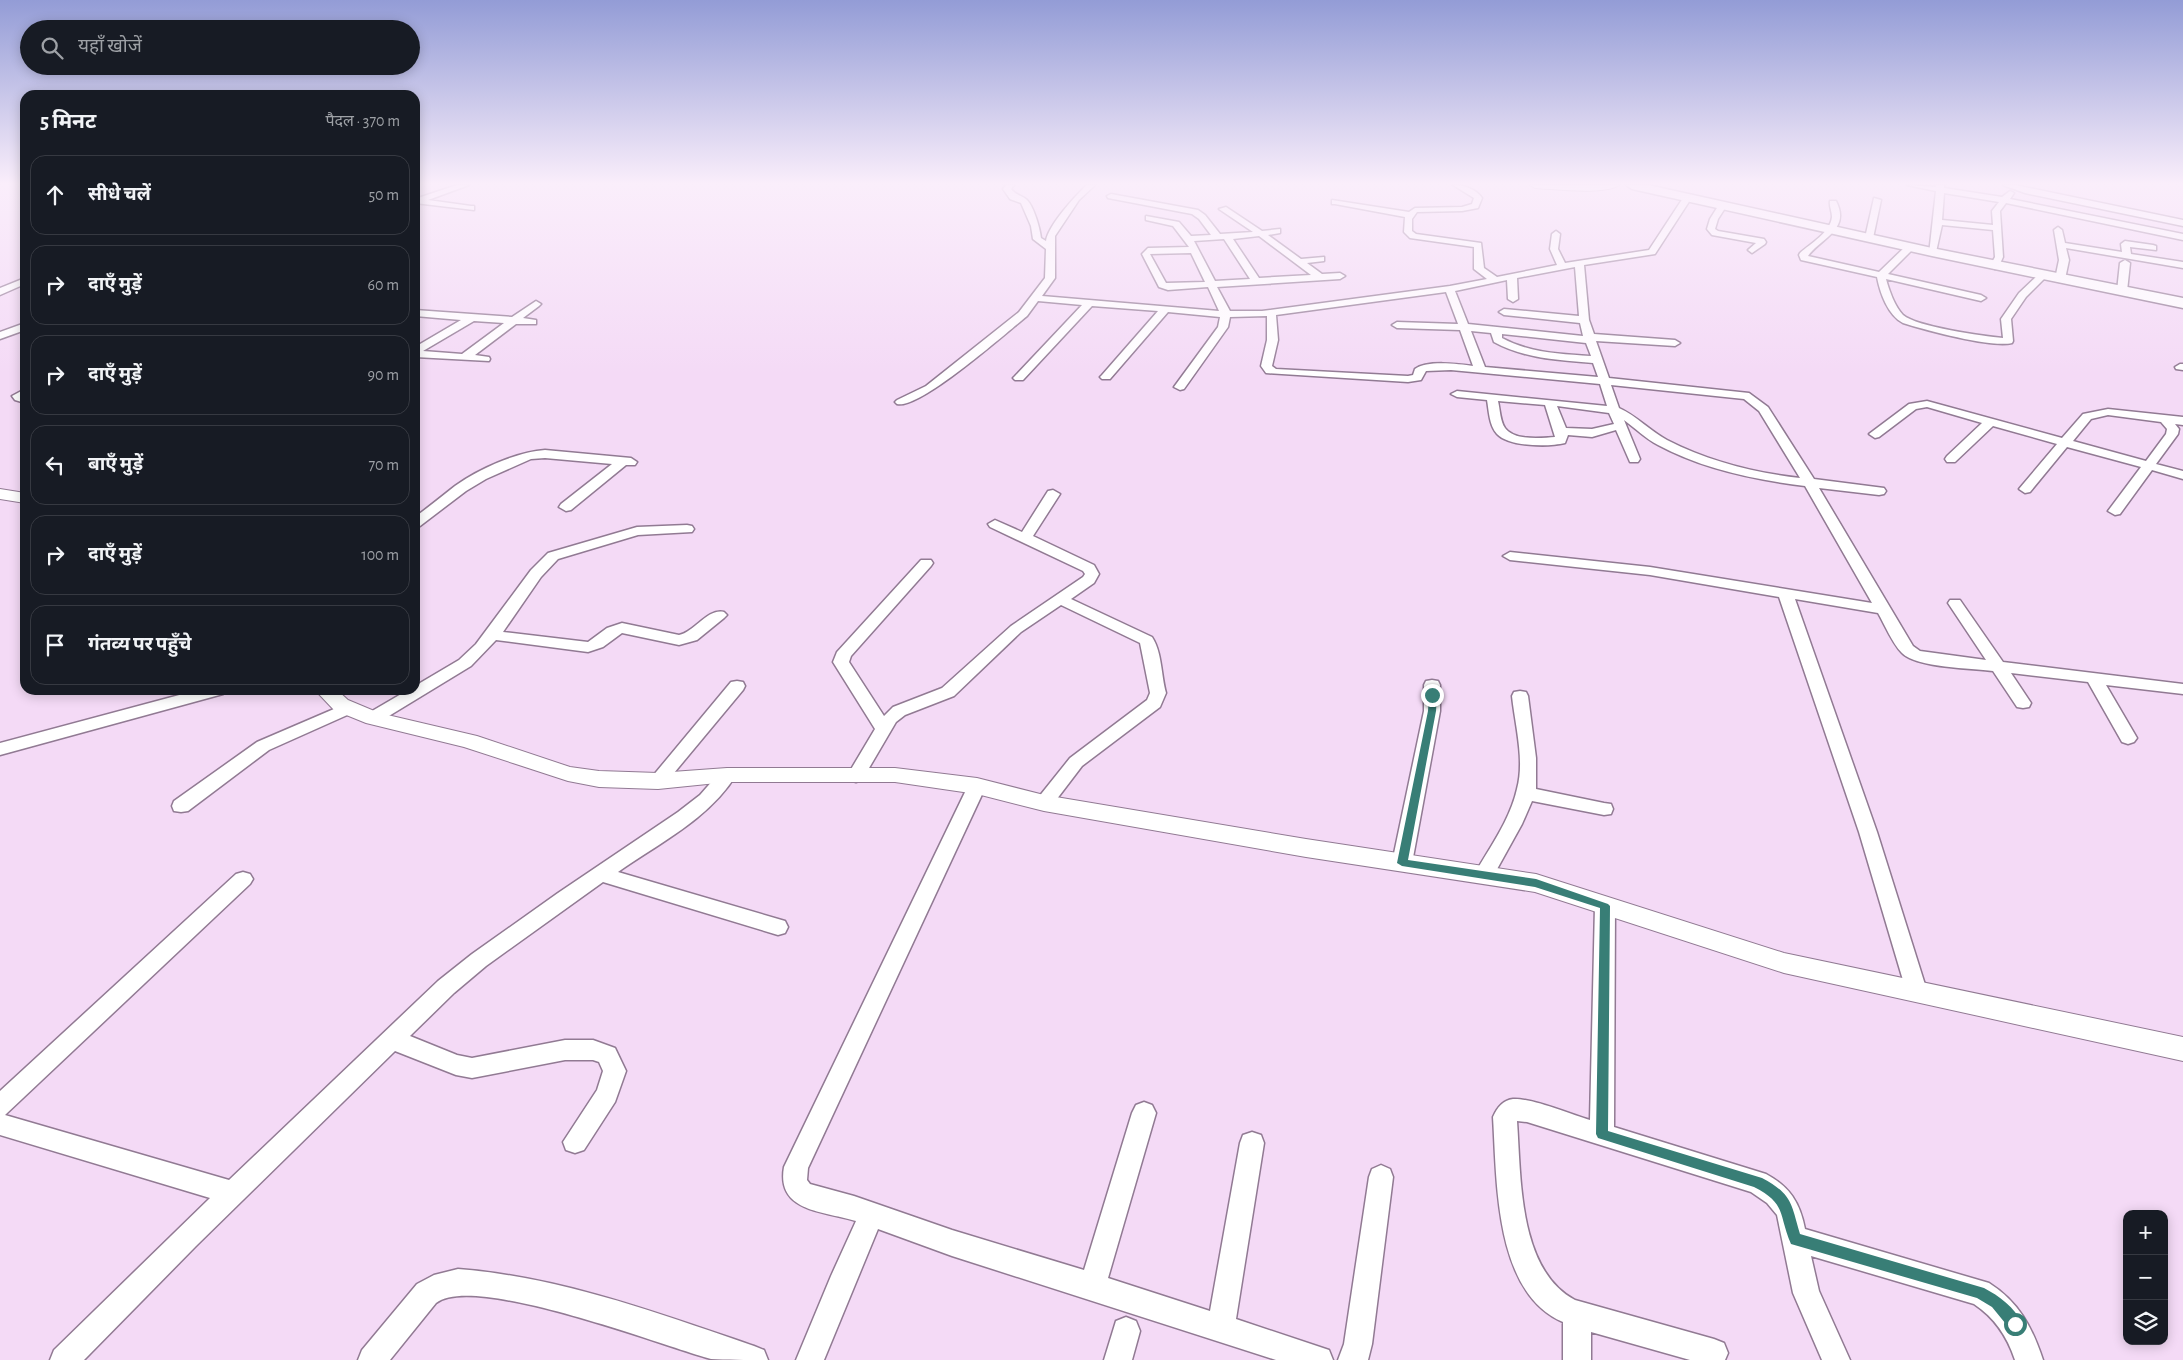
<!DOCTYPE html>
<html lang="hi">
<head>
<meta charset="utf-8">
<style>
  body { margin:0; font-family:"Alegreya Sans","Noto Sans Devanagari",sans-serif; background:#20242c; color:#f1f3f6 }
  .controls { position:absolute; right:15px; bottom:15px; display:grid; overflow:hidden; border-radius:10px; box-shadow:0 2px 12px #0003 }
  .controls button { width:45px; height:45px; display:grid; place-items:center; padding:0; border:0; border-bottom:1px solid #363941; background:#171b24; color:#f1f3f6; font:25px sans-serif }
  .stop { position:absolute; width:15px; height:15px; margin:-11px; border:4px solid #387e76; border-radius:50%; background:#fff }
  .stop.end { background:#387e76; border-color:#fff; box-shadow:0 1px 5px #0008 }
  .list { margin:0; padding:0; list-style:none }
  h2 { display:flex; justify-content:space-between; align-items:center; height:65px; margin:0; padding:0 20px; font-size:21px }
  h2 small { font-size:16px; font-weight:400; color:#9ea1a6 }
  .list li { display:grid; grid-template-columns:32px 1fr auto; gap:15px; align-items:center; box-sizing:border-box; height:80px; margin:0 10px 10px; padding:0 10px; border:1px solid #363941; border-radius:15px }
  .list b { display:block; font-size:19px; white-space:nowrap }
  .list em { font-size:16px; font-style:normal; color:#9ea1a6 }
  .icon { flex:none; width:28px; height:28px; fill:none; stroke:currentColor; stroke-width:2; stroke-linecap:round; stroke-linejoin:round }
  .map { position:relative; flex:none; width:2183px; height:1360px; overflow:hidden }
  .search { position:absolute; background:#171b24; box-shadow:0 2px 12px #0003; left:20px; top:20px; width:400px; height:55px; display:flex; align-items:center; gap:12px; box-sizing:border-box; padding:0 18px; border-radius:28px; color:#9ea1a6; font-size:19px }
  .panel { position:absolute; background:#171b24; box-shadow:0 2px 12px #0003; left:20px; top:90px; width:400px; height:605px; border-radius:15px }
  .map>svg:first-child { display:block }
</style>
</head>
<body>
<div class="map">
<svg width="2183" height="1360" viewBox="0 0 2183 1360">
  <rect width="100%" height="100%" fill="#f4daf6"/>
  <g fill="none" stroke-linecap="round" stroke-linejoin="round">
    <g stroke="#917a93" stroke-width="3">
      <path id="minor" d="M457,185H469L428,200L471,206H474V210L415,203V199Z
        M1006,185H1014L1011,189C1017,196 1021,195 1027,200C1034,207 1040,229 1041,238L1046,241C1048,226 1075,196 1087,185H1095L1079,200L1055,236V278L1042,296L1219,311L1208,287L1168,290L1159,287L1142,254L1148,248L1189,247L1173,226L1146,220V216L1179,222L1191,236L1211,235L1199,219L1192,214L1108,198L1107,196L1111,194L1198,210L1205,215L1220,234L1253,232L1219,209L1226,207L1262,231L1280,229V233L1268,235L1301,259L1324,257V261L1307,263L1322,274L1340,273L1345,276L1340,279L1217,287L1230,311H1262L1450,286L1487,279L1474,269V247L1410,238L1404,232L1405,217L1335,204H1332V200L1409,212L1415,208L1462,207L1472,204L1474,198L1453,185C1464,185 1476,189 1482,198L1478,208L1462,211L1417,212L1412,219V231L1416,234L1481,243L1484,268L1497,277L1557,265L1550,249L1552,234L1556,231L1560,234L1558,249L1565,263L1649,250L1685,195H1691L1692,197L1655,254L1584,265L1589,320L1594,334L1675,340L1680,343L1675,346L1596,341L1609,378L1749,393L1768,407L1814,479L1884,488L1886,491L1884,494L1879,495L1819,488L1913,646L1920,651L1986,660L1948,603L1950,600H1960L2003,662L2183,684V694L2106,685L2137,738L2134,742L2128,744L2122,742L2088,682L2011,673L2031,703L2029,707L2023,708L2017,707L1993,671C1971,668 1917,668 1902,653C1892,643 1885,625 1878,613L1795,599L1877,832L1927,991L1924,997L1916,1000L1908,997L1859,832L1779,597L1650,575L1510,560L1503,556L1510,552L1650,567L1872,603L1805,486C1756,480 1702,469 1658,445C1646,439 1635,428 1624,420L1640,459L1638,462H1630L1616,430L1592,437L1568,435L1565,443C1549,447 1509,447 1497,434C1489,425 1489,411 1487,400L1457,397L1451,394L1457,391L1607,406L1600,384L1451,370L1426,371L1421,380L1408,382L1266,373L1261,366L1267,340V316L1230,317L1228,327L1184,389L1180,390L1174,387L1218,327L1220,317L1168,312L1110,379H1102L1100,377L1102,375L1158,311L1092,306L1023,380H1015L1013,378L1015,376L1082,305L1038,301L1027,316C1006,333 919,410 897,404L895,402L897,400L926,386L1019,312L1045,278L1046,249L1033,239L1031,226L1021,203L1010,199L1003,189ZM1259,236L1311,275L1259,278L1233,239ZM1224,239L1250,279L1215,281L1194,241ZM1191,253L1205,282L1166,283L1150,254ZM1575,267L1579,316L1504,309L1499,312L1504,315L1580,323L1583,336L1468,324L1455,291L1507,280L1508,299L1513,302L1518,299L1517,278ZM1446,292L1458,324L1397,322L1392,325L1397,328L1460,330L1473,366C1458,364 1427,360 1415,369L1413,375L1408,376L1276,369L1272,366L1278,340L1276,315ZM1471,331L1491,333L1494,342C1525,359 1559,360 1593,363L1598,377L1485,367ZM1502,334L1586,343L1591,356C1560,354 1530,353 1502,338ZM1611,385L1744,399L1759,411L1800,478C1755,473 1708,461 1667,440C1650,431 1637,416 1619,408ZM1498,401L1545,405L1555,437C1542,438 1514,441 1505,428C1500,421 1500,409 1498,401ZM1557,406L1609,413L1614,424L1592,429L1566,428Z
        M1907,185L1936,187V185H1944V188L2002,197L2010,191L2014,193L2010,199L2183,234V240L2006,203L2000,211L2003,257L1998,268L1995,269L1990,266L1995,257L1993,230L1942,225L1936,252L1929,254L1936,191ZM1944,193L1999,202L1992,211L1993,225L1942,220Z
        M2003,185H2015L2183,220V226L2025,193Z
        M1874,198L1881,200L1873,238L1869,241L1865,238Z
        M1830,201H1836C1851,230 1821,238 1808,256L1879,272L1907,245L1910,244L1914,247L1913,249L1888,274L1981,295L1986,298L1981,301L1886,279C1889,290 1895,307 1903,315C1917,327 1983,336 2003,338L2001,319L2019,293L2039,274H2045V278L2026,297L2011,319L2013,341L2012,343C1991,348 1925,330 1903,323C1888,315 1880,293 1877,277L1801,260L1799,255L1800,253C1811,243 1830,233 1832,217C1832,211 1829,206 1830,201Z
        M1720,203L1727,205L1718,219L1715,229L1718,231L1764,239L1766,242L1765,244L1752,253L1748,250L1756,243L1712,235L1707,229L1710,219Z
        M2058,227L2062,230L2065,243L2122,252L2121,244L2125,241L2153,245L2156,246V250L2130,247L2131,254L2183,262V268L2066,248L2069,260L2065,279L2060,282L2057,281L2055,279L2059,260L2054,230Z
        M2125,260L2130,263L2127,291L2122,294L2117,291L2120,263Z
        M25,278V284L0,295V288Z
        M536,301L541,304L539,306L523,318L536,320V324H516L475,355L489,357L490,359L489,361L415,357V347L461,320L415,316V310L512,317ZM474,321L504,323L462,354L423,351Z
        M25,323V330L0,339V332Z
        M2180,364H2183V370L2176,369L2175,367Z
        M25,389V403L15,400L12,396Z
        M1927,401L2062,438L2083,414L2108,409L2183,417V425L2175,424L2179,429L2178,434L2156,464L2183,471V479L2152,470L2120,514L2115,515L2108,511L2141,467L2067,447L2030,492L2025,493L2019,489L2057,444L1993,426L1955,462H1947L1945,459L1947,456L1982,423L1927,407L1916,409L1879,437L1875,438L1869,434L1909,404ZM2108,415L2161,422L2167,429L2166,434L2146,461L2073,441L2091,419Z
        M545,450L631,458L637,462L635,465H626L571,510L566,511L559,507L561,504L612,464L545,458L531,459L486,479L466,491L420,526L415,527V517C429,507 442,496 455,486C478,469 517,452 545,450Z
        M1053,490L1060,494L1033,536L1094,565L1099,574L1094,583L1071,599L1152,637C1162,652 1161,675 1166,693L1160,707L1082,766L1050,808L1044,809L1038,808L1035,803L1038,798L1070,758L1147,700L1150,693L1140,643L1061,605L1021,632L954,696L905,715L896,722L862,780L856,782L850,780L847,776L875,729L833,662L837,652L921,560H931L933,563L931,566L851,656L849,662L884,716L893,707L942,688L1011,626L1083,577L1085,574L1083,571L990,527L988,524L995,520L1022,532L1048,491Z
        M687,525L692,526L694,529L692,532L638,535L558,559L541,577L503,632L588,642L607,628L622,623L679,635C695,632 707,608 724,612L727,615L724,618L697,640L679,645L622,633L603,647L588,652L496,640L471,666L379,722L373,723L367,722L365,718L367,714L408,690H415V686L459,660L476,644L531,570L548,553L637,527Z
        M1432,680L1438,681L1440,685V711L1412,863L1409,868L1402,870L1395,868L1392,863L1424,711V685L1426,681Z
        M737,681L743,682L745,686L743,690L664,785L658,787L652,785L649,781L652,777L731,682Z
        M198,690H225L223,694L0,755V743Z
        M1520,691L1526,692L1528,696L1536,758V789L1604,803L1611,804L1613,809L1611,814L1604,815L1532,801L1522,824L1491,880L1484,882L1477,880L1474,875C1490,847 1510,820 1517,789C1525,760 1515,725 1512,696L1514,692Z
        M348,703L354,704L356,708L354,712L269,750L188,811L181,812L174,811L172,806L174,801L257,742Z
        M727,769L733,771L736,775C710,818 658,844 618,872L785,921L788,927L785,933L778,935L603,882L486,966L454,993L410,1036L457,1055L472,1058L565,1040H593L615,1048L626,1071L615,1102L584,1150L575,1153L566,1150L563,1142L597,1090L603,1071L599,1062L593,1060H565L472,1078L456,1075L395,1051L196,1246L84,1360H50L54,1350L210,1198L0,1135V1091L236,874L243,872L250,874L253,879L250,884L5,1115L229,1180L438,981L472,954L558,893L678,812L700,795L721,771Z
        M977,780L983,782L986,786L808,1168L807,1180L810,1184L854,1196L952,1230L1084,1270L1132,1113L1136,1105L1144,1102L1152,1105L1156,1113L1108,1278L1210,1311L1240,1143L1243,1135L1252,1132L1261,1135L1264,1143L1236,1319L1329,1350L1333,1360H1276L952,1256L878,1229L824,1360H796L831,1276L856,1221C824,1211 776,1212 784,1167L968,786L971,782Z
        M1605,898L1612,901L1615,906L1614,1127L1766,1174C1790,1187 1800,1203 1805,1229L1989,1283C2019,1302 2032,1327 2043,1360H2015C2007,1336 1995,1318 1974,1304L1811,1256L1819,1291L1850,1360H1822L1793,1293L1777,1215L1767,1203L1751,1192L1527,1122L1517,1121C1521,1177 1518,1270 1575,1300L1714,1339L1724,1343L1728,1353L1725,1360H1690L1591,1332V1360H1563V1322C1494,1293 1497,1180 1493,1117C1497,1108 1503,1100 1513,1099C1532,1098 1570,1114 1590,1120L1595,906L1598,901Z
        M1381,1165L1390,1169L1393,1177L1372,1344L1368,1360H1338L1344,1344L1369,1177L1372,1169Z
        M458,1269C560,1277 658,1313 754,1346L764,1350L768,1360C752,1360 726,1360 711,1359C663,1346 474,1273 436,1303L390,1360H358L362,1350L417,1284L434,1275Z
        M1126,1317L1136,1321L1140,1331L1132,1360H1104L1116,1321Z"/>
    </g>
    <g stroke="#917a93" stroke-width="2">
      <path id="tertiary" d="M1530,185H1619C1606,195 1553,189 1535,188Z
        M0,489L25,493V503L0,499Z
        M315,690H337L348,700L379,713L477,736L570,767L599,771L658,773L727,768H895L977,778L1044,795L1306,839L1536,874L1784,953L2183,1037V1061L1784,973L1535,892L1306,857L1044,811L977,794L895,782H727L658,789L599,787L568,781L464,747L366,723L334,710Z"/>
    </g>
    <g stroke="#917a93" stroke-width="3">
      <path id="primary" d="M1626,185H1648L1932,248L2183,298V308L1932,256L1632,189Z"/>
    </g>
    <use href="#minor" fill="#fff" fill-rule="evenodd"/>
    <use href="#tertiary" fill="#fff" fill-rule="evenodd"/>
    <use href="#primary" fill="#fff" fill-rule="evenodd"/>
  </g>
  <linearGradient id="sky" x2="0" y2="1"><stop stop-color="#939cd6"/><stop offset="0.49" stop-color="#faeefb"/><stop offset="1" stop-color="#faeefb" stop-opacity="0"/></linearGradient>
  <rect width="2183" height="375" fill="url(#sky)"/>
  <path fill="#387e76" d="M1429,694L1437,695L1436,711L1408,860L1536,879L1608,904L1610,906L1608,1131L1762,1178C1792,1194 1791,1203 1800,1234L1984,1288C1999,1296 2015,1307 2022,1324L2020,1329L2015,1331L2010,1329L1992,1307L1977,1298L1791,1244C1778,1214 1787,1204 1754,1187L1598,1138L1596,1134L1600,908L1535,887L1402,866L1397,863L1428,711Z"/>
</svg>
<div class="controls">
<button>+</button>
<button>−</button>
<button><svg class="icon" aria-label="layers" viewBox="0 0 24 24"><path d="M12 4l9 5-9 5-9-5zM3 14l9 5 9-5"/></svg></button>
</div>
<div class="stop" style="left:2015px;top:1324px"></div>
<div class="stop end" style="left:1432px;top:695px"></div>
<div class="search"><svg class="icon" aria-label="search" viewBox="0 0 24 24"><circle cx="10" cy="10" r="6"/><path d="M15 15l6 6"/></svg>यहाँ खोजें</div>
<section class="panel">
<h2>5 मिनट<small>पैदल · 370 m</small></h2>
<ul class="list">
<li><svg class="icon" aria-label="ahead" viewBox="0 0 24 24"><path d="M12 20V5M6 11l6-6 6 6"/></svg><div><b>सीधे चलें</b></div><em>50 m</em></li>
<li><svg class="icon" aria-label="right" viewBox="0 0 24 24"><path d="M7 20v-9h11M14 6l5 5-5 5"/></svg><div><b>दाएँ मुड़ें</b></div><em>60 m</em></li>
<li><svg class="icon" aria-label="right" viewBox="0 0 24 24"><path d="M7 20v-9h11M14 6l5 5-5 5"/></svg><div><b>दाएँ मुड़ें</b></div><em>90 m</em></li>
<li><svg class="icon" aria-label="left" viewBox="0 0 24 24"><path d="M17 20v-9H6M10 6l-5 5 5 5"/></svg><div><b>बाएँ मुड़ें</b></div><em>70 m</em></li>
<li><svg class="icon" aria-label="right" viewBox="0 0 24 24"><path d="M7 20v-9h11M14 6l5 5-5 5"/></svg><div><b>दाएँ मुड़ें</b></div><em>100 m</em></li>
<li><svg class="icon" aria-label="arrive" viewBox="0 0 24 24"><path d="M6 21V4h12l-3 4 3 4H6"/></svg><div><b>गंतव्य पर पहुँचे</b></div></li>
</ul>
</section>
</div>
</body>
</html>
